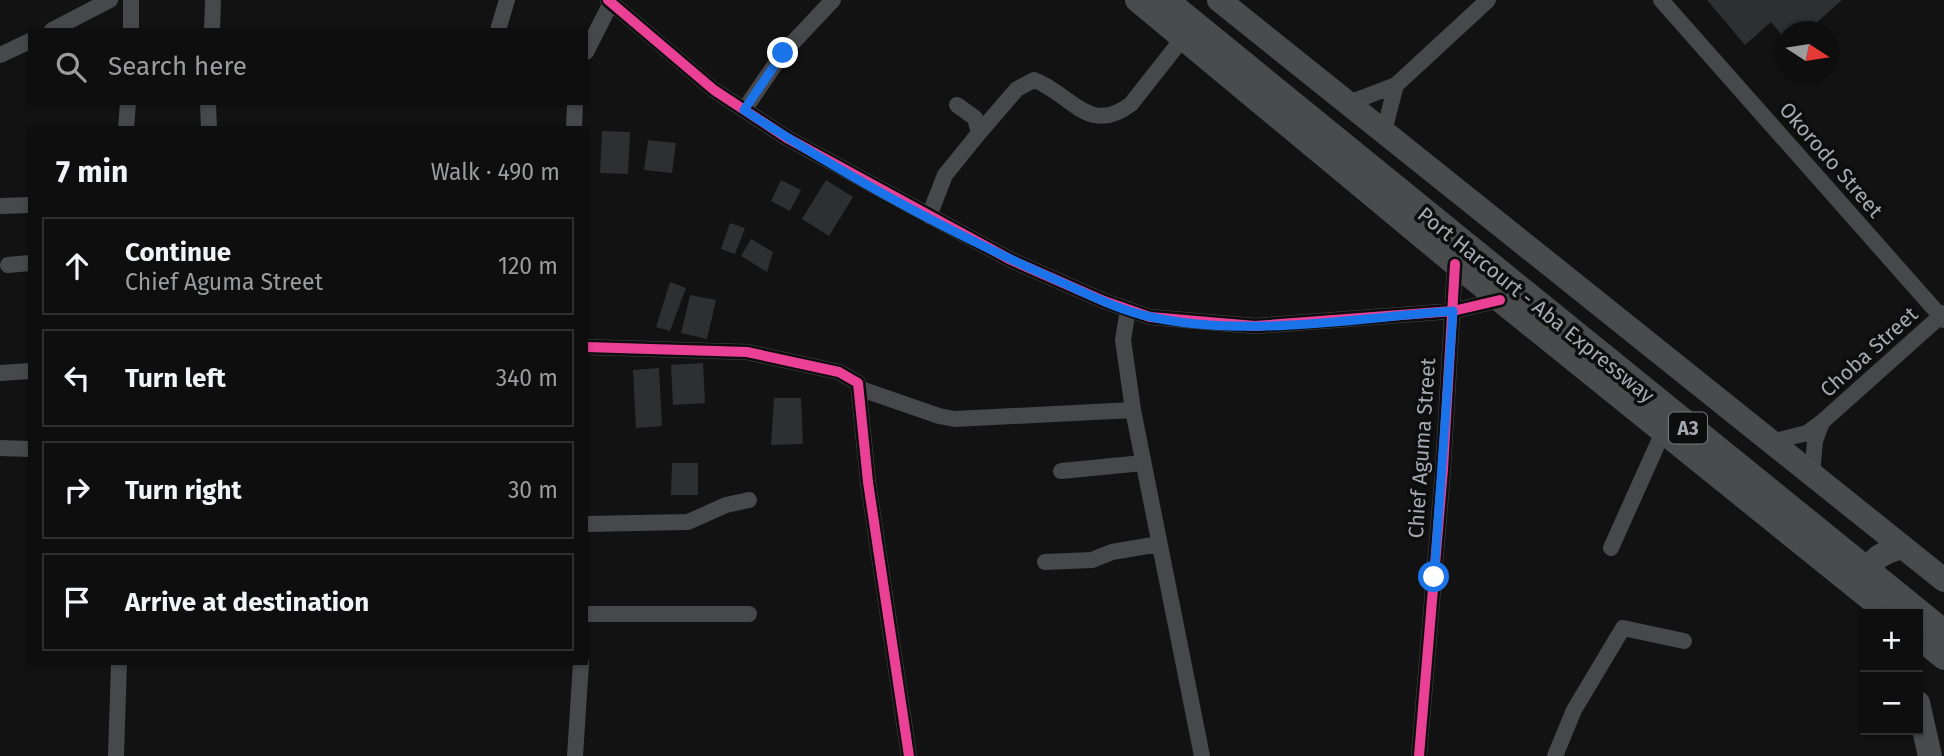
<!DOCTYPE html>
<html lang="en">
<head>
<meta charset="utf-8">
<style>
  body { margin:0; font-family:"Fira Sans",sans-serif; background:#171717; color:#f1f3f6 }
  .controls { position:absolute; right:21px; bottom:21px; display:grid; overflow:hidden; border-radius:0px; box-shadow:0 2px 5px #0004 }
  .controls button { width:63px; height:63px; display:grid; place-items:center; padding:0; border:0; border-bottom:2px solid #2e2e2e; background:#0e0e0e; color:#f1f3f6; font:35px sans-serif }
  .compass { position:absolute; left:1776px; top:21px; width:63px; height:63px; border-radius:50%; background:#0e0e0e; box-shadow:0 2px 5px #0004; rotate:102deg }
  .stop { position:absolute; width:21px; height:21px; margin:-16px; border:5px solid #1a73e8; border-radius:50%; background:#fff }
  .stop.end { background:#1a73e8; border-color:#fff; box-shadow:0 2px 7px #0008 }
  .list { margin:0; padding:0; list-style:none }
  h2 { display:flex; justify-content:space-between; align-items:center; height:91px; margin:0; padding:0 28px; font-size:30px }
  h2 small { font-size:23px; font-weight:400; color:#9b9c9e }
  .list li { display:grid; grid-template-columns:46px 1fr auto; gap:21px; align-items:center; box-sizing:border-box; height:98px; margin:0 14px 14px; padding:0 14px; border:2px solid #2e2e2e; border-radius:0px }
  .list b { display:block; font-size:26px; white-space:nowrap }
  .list p { margin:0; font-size:23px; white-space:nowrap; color:#9b9c9e }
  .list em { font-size:23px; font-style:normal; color:#9b9c9e }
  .icon { flex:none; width:38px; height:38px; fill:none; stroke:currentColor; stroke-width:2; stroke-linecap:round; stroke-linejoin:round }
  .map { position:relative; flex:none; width:1944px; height:756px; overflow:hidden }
  .search { position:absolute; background:#0e0e0e; box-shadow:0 2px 5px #0004; left:28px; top:28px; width:560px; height:77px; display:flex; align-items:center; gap:18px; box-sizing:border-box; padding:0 24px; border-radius:0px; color:#9b9c9e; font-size:26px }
  .panel { position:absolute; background:#0e0e0e; box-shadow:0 2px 5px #0004; left:28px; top:126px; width:560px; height:539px; border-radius:0px }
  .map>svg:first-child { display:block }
</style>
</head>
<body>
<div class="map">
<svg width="1944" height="756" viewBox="0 0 1944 756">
  <rect width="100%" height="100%" fill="#121213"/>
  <path fill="#2e2f30" d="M1707,0H1842L1806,32H1786V40L1771,22L1745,45Z
    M602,131L630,132L628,174L600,173Z
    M648,140L676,143L672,173L644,170Z
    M781,180L801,190L790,211L771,201Z
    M826,180L853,197L829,236L802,219Z
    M730,223L745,228L735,254L721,249Z
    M751,239L773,252L767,272L741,256Z
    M670,282L686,288L670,331L656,327Z
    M690,295L716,300L707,339L681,333Z
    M703,363L705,403L673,405L671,365Z
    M659,368L662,426L636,428L633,370Z
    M774,398H801L803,444L771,445Z
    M672,463H698V495H671Z"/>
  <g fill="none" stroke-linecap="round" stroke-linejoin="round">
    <path stroke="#47484b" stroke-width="16" d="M131,0V30
      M608,0L714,90L787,138L1011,260L1104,301L1150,317L1255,326L1453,311L1500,300
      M1661,0L1944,320
      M52,30L110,0
      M212,30L213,0
      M498,30L507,0
      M586,52L611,3
      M0,55L30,41
      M208,103L209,128
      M1349,103L1396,85L1488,0
      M744,110L783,53L833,0
      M126,128L128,103
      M574,128L575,103
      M1384,131L1396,85
      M979,133L1017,89L1034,80C1069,92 1089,137 1131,104L1183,38
      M0,206L30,205
      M929,216L945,175L979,133L975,118L957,105
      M8,265L30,263
      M1128,309L1123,340L1133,410L1202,756
      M586,347L747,352L839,372L858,383L868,482L909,756
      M0,373L30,371
      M861,389L939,416L955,419L1133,410
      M1771,442L1807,433L1822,422L1944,313
      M0,448L30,449
      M1061,471L1143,463
      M1812,474L1815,441L1822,422
      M586,524L688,522L726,505L749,500
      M1611,548L1663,432
      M1045,562L1092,560L1112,552L1159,544
      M586,614H749
      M116,756L119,663
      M575,756L581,663
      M1419,756L1443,469L1455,264
      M1555,756L1574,710L1623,628L1684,641"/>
    <path stroke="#494b4d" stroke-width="24" d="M1137,0L1455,264L1889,614
      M1219,0L1944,580
      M1866,590C1862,564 1880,552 1903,547
      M1918,637L1944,658
      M1918,703L1930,756"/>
    <path stroke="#494b4c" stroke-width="30" d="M1162,0L1432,220"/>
    <path stroke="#494b4c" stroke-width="30" d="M1432,220L1944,635"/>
    <g stroke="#0d0d0e" stroke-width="15">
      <path id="cycleway" d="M608,0L714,90L787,138L1011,260L1104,301L1150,317L1255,326L1453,311L1500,300
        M586,347L747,352L839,372L858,383L868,482L909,756
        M1419,756L1443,469L1455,264"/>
    </g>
    <use href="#cycleway" stroke="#ea4096" stroke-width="10"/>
  </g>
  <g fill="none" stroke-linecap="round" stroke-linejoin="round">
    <path stroke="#1a73e8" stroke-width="9" d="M783,53L744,110C841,173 946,231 1052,278C1084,292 1117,310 1151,317C1247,338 1356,318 1453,311L1434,577"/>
  </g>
  <g text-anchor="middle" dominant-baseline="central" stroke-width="7" stroke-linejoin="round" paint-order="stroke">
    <rect fill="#0d0d0e" stroke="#777b81" stroke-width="2" x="1669" y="412.5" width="38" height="31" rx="5"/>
    <g font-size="19" font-weight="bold" fill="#a5aab2">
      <text x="1688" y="428">A3</text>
    </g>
    <g font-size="21" fill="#a5aab2" stroke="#0d0d0e">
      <text transform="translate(1831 160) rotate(49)">Okorodo Street</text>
      <text transform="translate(1536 305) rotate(39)">Port Harcourt - Aba Expressway</text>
      <text transform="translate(1869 352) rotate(-42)">Choba Street</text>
      <text transform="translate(1422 448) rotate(-86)">Chief Aguma Street</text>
    </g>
  </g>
</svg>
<div class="controls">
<button>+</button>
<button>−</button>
</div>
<svg class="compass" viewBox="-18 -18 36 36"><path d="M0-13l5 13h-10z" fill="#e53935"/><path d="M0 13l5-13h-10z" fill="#9b9c9e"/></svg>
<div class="stop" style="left:1434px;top:577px"></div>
<div class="stop end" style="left:783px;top:53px"></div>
<div class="search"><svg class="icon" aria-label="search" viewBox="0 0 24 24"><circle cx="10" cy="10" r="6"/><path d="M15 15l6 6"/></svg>Search here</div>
<section class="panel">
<h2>7 min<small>Walk · 490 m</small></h2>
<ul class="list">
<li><svg class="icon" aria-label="ahead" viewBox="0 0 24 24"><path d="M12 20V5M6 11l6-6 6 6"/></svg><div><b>Continue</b><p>Chief Aguma Street</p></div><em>120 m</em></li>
<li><svg class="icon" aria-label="left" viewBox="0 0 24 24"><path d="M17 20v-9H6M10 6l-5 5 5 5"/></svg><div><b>Turn left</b></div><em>340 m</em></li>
<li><svg class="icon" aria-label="right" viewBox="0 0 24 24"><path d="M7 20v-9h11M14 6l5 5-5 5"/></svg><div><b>Turn right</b></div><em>30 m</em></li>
<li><svg class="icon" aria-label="arrive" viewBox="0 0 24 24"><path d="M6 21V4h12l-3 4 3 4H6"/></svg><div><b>Arrive at destination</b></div></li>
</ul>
</section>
</div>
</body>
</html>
